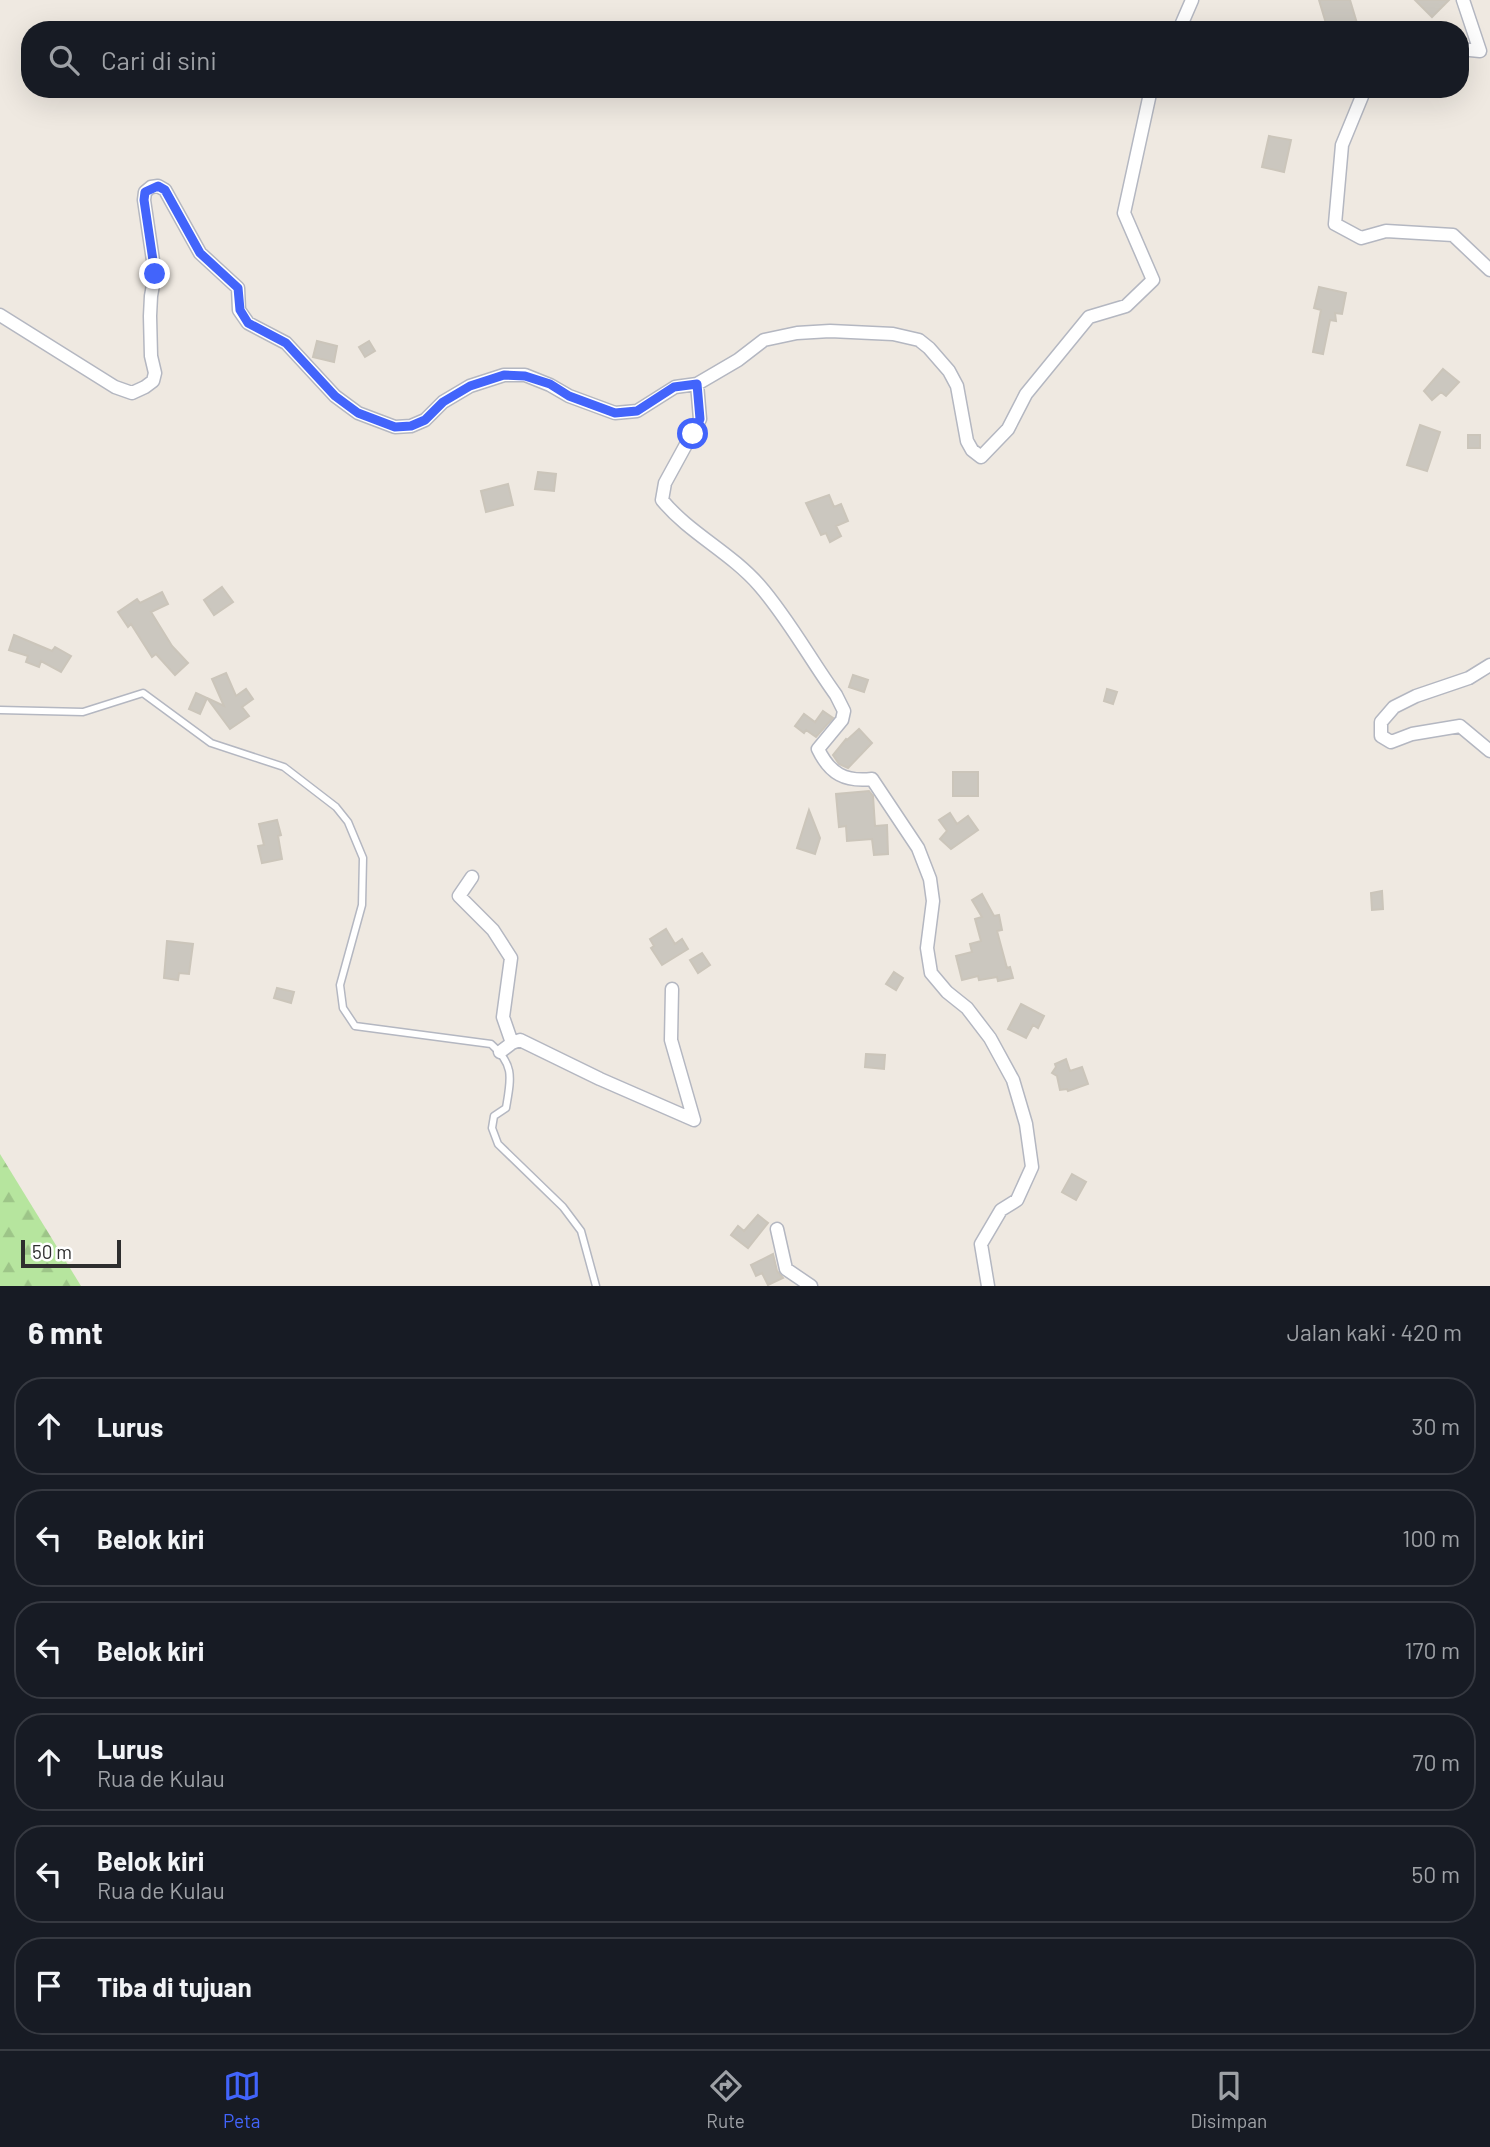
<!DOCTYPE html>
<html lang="id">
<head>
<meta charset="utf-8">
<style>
  body { margin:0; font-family:Barlow,sans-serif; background:#20242c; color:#f1f3f6 }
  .scale { position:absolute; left:21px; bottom:18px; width:100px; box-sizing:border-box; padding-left:7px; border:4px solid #2e2e2e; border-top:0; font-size:19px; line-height:24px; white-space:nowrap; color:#2e2e2e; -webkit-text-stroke:5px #fff; paint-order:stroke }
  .stop { position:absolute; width:21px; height:21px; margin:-16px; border:5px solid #4264fb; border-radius:50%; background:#fff }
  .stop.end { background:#4264fb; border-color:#fff; box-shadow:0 2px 7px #0008 }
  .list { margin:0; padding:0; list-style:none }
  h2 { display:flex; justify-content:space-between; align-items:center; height:91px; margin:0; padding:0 28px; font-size:30px }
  h2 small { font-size:23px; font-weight:400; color:#9ea1a6 }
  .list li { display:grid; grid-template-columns:46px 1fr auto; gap:21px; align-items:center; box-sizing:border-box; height:98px; margin:0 14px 14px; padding:0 14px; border:2px solid #363941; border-radius:28px }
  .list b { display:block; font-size:26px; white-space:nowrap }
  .list p { margin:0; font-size:23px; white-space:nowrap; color:#9ea1a6 }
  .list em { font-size:23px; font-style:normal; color:#9ea1a6 }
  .icon { flex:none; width:38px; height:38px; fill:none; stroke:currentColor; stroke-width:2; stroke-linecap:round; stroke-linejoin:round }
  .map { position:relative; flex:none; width:1490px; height:1286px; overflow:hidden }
  .search { position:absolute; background:#171b24; box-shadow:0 7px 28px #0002; left:21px; right:21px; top:21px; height:77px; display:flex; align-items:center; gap:18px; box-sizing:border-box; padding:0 24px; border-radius:28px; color:#9ea1a6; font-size:26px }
  .sheet { height:763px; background:#171b24 }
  nav { display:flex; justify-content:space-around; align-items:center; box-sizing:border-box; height:98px; border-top:2px solid #363941; background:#171b24; font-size:19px; color:#9ea1a6 }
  nav a { display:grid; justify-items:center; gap:4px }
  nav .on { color:#4264fb }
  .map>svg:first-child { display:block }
</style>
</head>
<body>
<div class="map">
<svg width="1490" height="1286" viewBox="0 0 1490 1286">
  <defs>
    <pattern id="forest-firs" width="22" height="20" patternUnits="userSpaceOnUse" patternTransform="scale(1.75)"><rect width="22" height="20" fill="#b6e59e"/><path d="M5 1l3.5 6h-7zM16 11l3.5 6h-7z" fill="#9dc588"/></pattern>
  </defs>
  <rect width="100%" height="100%" fill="#efe9e1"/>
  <path fill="url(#forest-firs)" d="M0,1154L81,1286H0Z"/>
  <path fill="#cbc7bf" stroke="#cbc5ba" stroke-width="2" d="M1319,0H1350L1359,30H1328Z
    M1415,0H1449L1432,17Z
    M1269,136L1291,140L1284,172L1262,167Z
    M1319,287L1346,293L1342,314L1335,313L1336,321L1330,320L1323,354L1313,352L1321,310L1314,308Z
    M317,341L337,346L334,362L313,357Z
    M369,341L375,351L365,357L359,347Z
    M1443,369L1459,382L1446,396L1441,392L1432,400L1424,391Z
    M1420,425L1440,432L1427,471L1407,465Z
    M1468,435H1480V448H1468Z
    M538,472L556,474L554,491L535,489Z
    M508,484L513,505L486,512L481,491Z
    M829,495L834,507L841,504L848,521L836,526L841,536L830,542L826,533L821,535L806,503Z
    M222,587L233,602L214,615L204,600Z
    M162,592L168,604L151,612L172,646L188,663L175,675L156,654L152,657L131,624L128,627L118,612L137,599L140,603Z
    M14,635L52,651L55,647L71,656L61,672L41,661L39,667L26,662L28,656L9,650Z
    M226,673L236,696L246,689L253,699L242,707L249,716L230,729L207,698L224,706L212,679Z
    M853,675L868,680L864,692L849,687Z
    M1107,689L1117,692L1113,704L1104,701Z
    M196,693L207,698L200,714L189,709Z
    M823,711L833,718L816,737L806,730L804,733L795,726L804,714L815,722Z
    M859,729L872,743L848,768L839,764L833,755L846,739L847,740Z
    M953,772H978V796H953Z
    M869,791L873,796L875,826L887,825L888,854L874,855L872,839L847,841L846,826L839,827L836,794Z
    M809,810L820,838L815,854L797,848Z
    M950,813L957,824L968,816L978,830L951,849L940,839L947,831L939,820Z
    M277,820L281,835L278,836L282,859L262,863L258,846L264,845L259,824Z
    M1382,891L1383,909L1372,910L1371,893Z
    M982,894L994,916L999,915L1002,930L997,931L1007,968L1010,967L1013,978L998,981L997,977L979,980L978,976L962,980L956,956L972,952L970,944L981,941L975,919L982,917L972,900Z
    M666,929L675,944L682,939L688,949L662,965L651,948L654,946L650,939Z
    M167,941L193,944L189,974L179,973L178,980L164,978Z
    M702,953L710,965L698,973L690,960Z
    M894,972L903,978L896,990L886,984Z
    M277,988L294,992L291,1003L274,998Z
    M1021,1004L1044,1016L1038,1028L1033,1025L1026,1038L1008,1029Z
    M866,1054L885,1055L884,1069L865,1067Z
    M1066,1059L1070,1071L1082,1067L1088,1084L1068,1091L1067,1089L1060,1090L1057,1076L1052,1073L1056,1067L1055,1064Z
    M1072,1174L1086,1182L1076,1200L1062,1192Z
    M758,1215L768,1223L748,1248L731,1235L738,1226L744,1231Z
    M773,1254L777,1271L783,1278L768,1285L762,1273L756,1276L751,1265Z"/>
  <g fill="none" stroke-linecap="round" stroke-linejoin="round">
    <g stroke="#b4b7c1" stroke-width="9">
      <path id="lane" d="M0,710L83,712L143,693L211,743L284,767L336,807L348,822L363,858L362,905L340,985L343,1008L355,1026L491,1044C515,1065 511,1078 506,1108L494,1116L492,1128L498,1144L563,1207L581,1231L596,1286"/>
    </g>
    <g stroke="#b4b7c1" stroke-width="15">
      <path id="street" d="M1179,30L1192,0
        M1460,49L1480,51L1463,0
        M1365,89L1342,145L1335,224L1361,238L1386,231L1453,235L1490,270
        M0,315L115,387L132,393L145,387L153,381L155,373L151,356L150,316L151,296L155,274L144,200L145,192L151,187L158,186L165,190L200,253L238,288L239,310L248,323L286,343L335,396L358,413L395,427L411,426L425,420L443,402L470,386L504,375H525L550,385L569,396L615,413L637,411L675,387L697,384L738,360L764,340L797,333L830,331L893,334L919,340L929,348L949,371L957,386L967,441L972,450L981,457L1008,429L1026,394L1089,317L1126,306L1153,280L1124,213L1151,89
        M697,384L700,419L665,483L662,500C689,533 730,552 759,585C788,618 810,659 836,695L844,711L842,720L818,749C830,774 845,782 872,779L918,848L930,879L933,901L927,948L931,973L947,992L967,1008L990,1038L1013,1080L1026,1124L1032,1167L1017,1200L1001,1210L981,1244L988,1286
        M1490,665L1469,678L1416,696L1394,707L1381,722V736L1391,742L1412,734L1460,726L1490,751
        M472,877L459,896L493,930L511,958L503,1017L512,1043L500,1052
        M512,1043L520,1040L600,1079L694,1120L671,1040L672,989
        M777,1229L786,1269L811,1286"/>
    </g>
    <use href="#lane" stroke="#fff" stroke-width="6"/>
    <use href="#street" stroke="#fff" stroke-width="12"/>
  </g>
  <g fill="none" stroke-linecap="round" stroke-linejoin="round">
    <path stroke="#4264fb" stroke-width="9" d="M155,274L144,200L145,192L158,186L165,190L200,253L238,288L240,310L248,323L286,343L335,396L358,413L395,427L411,426L425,420L443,402L470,386L504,375L525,376L550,384L569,396L615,413L637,411L674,387L697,384L700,419L693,434"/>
  </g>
</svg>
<div class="scale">50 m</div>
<div class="stop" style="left:693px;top:434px"></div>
<div class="stop end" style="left:155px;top:274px"></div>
<div class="search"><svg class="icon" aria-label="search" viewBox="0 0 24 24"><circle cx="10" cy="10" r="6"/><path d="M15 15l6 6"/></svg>Cari di sini</div>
</div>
<section class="sheet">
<h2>6 mnt<small>Jalan kaki · 420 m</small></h2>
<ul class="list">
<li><svg class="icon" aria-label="ahead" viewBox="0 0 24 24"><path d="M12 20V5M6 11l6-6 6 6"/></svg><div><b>Lurus</b></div><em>30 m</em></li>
<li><svg class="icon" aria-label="left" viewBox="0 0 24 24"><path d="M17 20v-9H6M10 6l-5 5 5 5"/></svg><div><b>Belok kiri</b></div><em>100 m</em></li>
<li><svg class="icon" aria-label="left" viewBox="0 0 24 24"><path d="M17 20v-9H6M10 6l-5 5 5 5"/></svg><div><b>Belok kiri</b></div><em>170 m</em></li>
<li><svg class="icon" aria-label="ahead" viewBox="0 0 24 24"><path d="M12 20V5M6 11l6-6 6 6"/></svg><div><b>Lurus</b><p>Rua de Kulau</p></div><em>70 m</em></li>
<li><svg class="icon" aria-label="left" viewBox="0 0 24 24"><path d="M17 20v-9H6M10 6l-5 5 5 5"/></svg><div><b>Belok kiri</b><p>Rua de Kulau</p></div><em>50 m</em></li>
<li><svg class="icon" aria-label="arrive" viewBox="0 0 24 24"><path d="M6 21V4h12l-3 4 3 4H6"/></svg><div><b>Tiba di tujuan</b></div></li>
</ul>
</section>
<nav>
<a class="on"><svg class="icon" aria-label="map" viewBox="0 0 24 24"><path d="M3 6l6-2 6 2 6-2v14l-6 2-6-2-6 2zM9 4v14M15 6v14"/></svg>Peta</a>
<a><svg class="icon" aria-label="directions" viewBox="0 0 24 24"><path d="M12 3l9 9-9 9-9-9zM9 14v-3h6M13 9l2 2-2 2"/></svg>Rute</a>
<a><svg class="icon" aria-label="saved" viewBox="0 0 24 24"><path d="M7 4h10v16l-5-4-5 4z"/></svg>Disimpan</a>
</nav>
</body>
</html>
